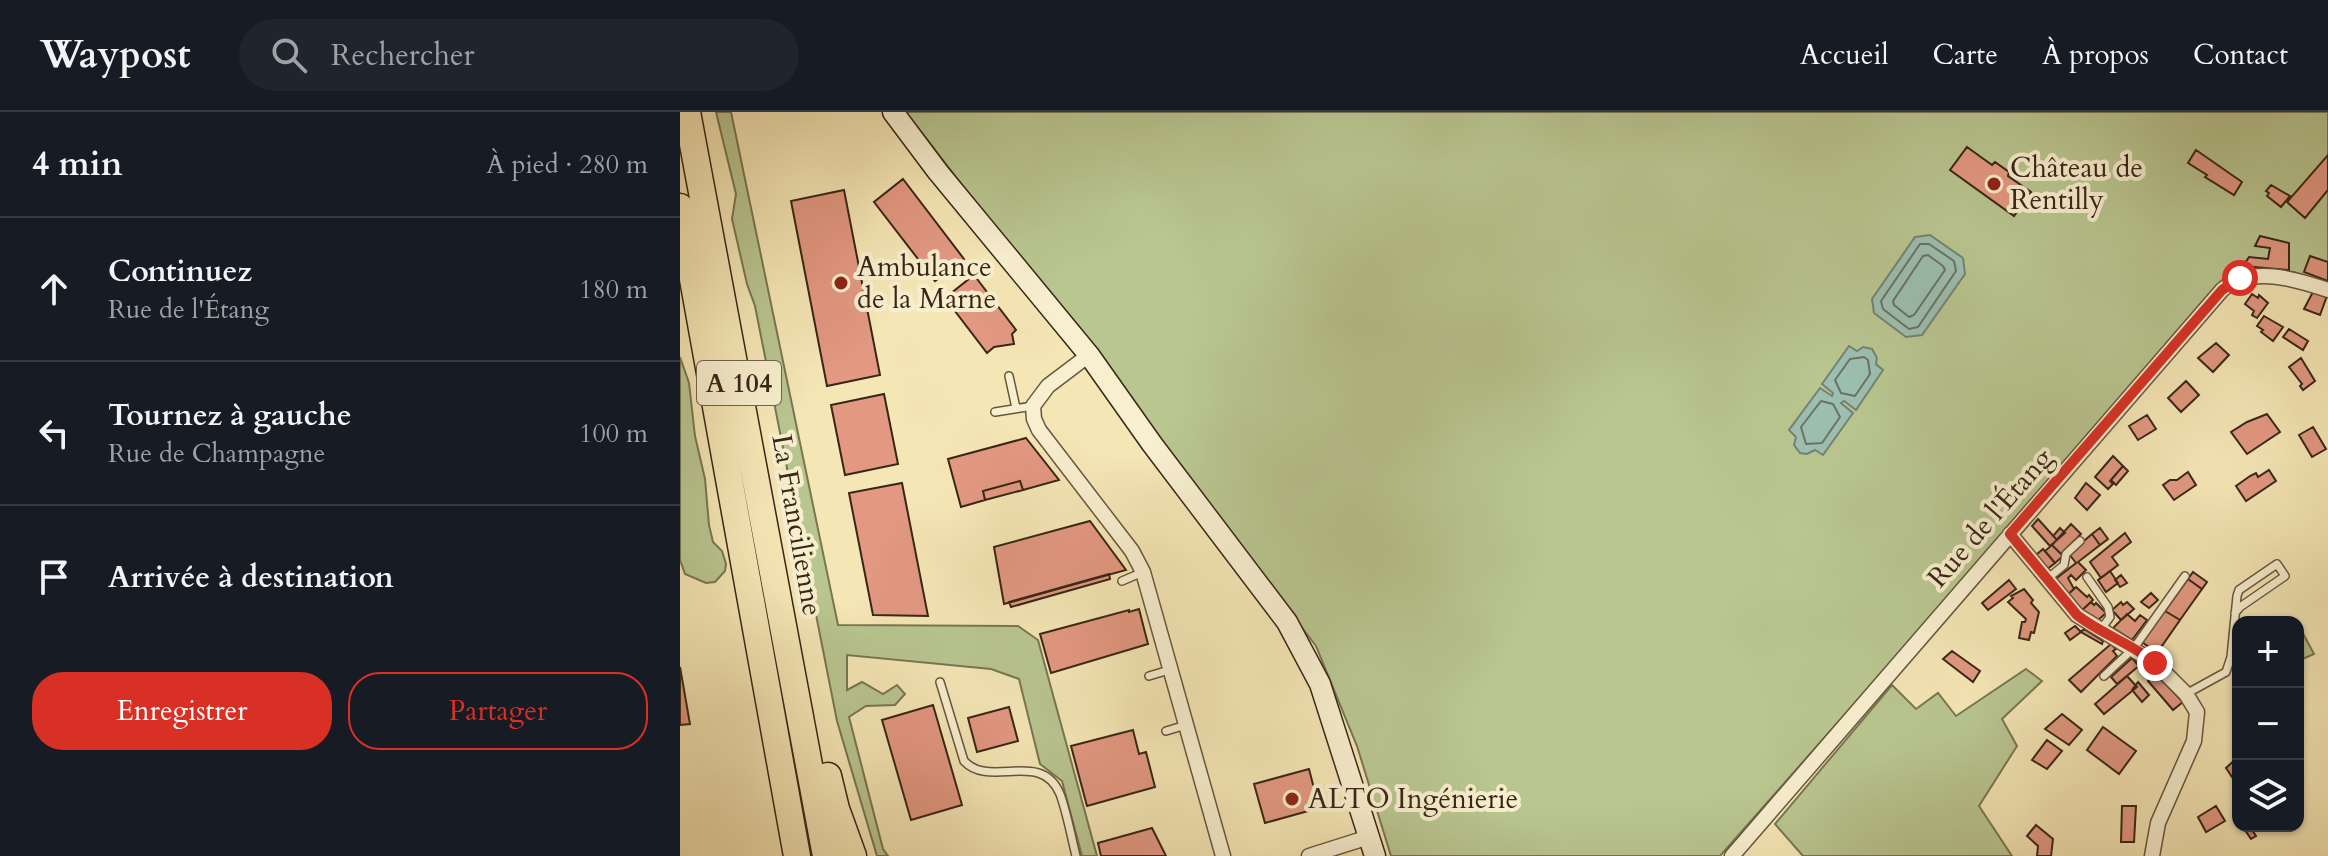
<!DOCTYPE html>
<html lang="fr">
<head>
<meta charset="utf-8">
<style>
  body { margin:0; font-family:Cardo,serif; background:#20242c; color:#f1f3f6 }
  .controls { position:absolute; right:24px; bottom:24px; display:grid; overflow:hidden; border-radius:16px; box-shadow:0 2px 6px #0004 }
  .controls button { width:72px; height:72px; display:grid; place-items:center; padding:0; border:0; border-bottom:2px solid #363941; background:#171b24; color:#f1f3f6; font:40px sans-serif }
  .stop { position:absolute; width:24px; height:24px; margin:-18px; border:6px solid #d93025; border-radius:50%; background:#fff }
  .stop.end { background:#d93025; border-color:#fff; box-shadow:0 2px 8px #0008 }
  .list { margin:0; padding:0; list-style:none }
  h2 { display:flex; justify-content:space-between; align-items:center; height:104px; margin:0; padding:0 32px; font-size:34px }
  h2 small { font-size:26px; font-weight:400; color:#9ea1a6 }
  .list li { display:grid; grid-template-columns:52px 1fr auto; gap:24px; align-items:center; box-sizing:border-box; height:144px; padding:0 32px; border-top:2px solid #363941 }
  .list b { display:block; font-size:30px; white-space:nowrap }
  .list p { margin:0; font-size:26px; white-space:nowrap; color:#9ea1a6 }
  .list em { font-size:26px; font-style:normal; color:#9ea1a6 }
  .actions { display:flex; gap:16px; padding:24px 32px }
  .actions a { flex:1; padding:18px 0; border:2px solid #d93025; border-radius:32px; text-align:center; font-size:28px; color:#d93025 }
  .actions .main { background:#d93025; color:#fff }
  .icon { flex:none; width:44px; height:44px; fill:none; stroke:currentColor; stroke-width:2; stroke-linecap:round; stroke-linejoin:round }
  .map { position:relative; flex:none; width:1648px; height:744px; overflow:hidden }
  header { display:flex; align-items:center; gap:48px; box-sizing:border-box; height:112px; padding:0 40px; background:#171b24; border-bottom:2px solid #363941 }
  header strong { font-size:38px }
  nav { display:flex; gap:44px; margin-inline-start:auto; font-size:28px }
  .search { width:560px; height:72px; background:#20242c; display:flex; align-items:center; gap:20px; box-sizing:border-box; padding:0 28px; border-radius:44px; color:#9ea1a6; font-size:30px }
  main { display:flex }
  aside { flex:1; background:#171b24 }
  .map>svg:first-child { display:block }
</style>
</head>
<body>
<header>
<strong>Waypost</strong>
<div class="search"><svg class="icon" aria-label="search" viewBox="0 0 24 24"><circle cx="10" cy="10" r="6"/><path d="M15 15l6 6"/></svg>Rechercher</div>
<nav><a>Accueil</a><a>Carte</a><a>À propos</a><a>Contact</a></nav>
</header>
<main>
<aside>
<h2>4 min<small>À pied · 280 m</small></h2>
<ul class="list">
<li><svg class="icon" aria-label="ahead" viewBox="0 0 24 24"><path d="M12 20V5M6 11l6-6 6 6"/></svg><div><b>Continuez</b><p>Rue de l'Étang</p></div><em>180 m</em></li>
<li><svg class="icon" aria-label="left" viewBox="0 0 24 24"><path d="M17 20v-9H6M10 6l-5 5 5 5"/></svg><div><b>Tournez à gauche</b><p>Rue de Champagne</p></div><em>100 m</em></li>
<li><svg class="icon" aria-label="arrive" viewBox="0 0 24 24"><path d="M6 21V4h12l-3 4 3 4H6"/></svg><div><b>Arrivée à destination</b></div></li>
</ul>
<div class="actions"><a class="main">Enregistrer</a><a>Partager</a></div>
</aside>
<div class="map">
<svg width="1648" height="744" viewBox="0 0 1648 744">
  <rect width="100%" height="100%" fill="#f5e6b5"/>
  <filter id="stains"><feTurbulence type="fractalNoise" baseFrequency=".0025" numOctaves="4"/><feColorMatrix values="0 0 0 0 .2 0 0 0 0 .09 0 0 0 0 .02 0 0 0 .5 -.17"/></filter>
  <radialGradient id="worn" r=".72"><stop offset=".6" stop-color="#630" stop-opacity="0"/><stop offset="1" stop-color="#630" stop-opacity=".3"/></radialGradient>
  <path fill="#b9c690" stroke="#787653" stroke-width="2" d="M36,0H51L158,513L338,514L358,528L417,744H402L382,669L360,652L339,567L311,557L167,543V578L182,570L203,582L217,573L225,582L215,593L186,594L169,605L203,737L208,744H197L157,609L75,194L67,172L52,107L56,82Z
    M226,0H1648V172L1614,160L1562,156L1548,168L1040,744H711L677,634L636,534Z
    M0,245L9,271L15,324L25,367L29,413L33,430L42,439L46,452L45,459L35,470L26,471L5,462L0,448Z
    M1618,512L1634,542L1618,549Z
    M1346,557L1362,569L1322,607L1337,634L1299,694L1332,744H1123L1095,712L1212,573L1236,597L1258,581L1276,604Z"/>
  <path fill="#9cbfb1" stroke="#748273" stroke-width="2" d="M1250,123L1283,146L1285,162L1242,223L1226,225L1194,201L1192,187L1235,125Z
    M1169,234L1177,239L1183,235L1192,237L1197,246L1196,252L1203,258L1176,298L1164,289L1161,291L1173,301L1143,343L1135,338L1127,342L1120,341L1114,333L1116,325L1109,318L1140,276L1152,284L1153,281L1142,272Z"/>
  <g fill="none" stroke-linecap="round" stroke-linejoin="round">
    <path stroke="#6a7264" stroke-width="2" d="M1240,132H1249L1274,149L1276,159L1238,215L1229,217L1203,197L1201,189Z
      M1248,143L1263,154L1265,158L1234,203L1229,205L1214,193L1213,189L1243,144Z
      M1184,245L1188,248L1190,262L1175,284L1161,281L1155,268L1170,247Z
      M1141,289L1153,292L1160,305L1142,331L1126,332L1121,315Z"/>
  </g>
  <path fill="#e29881" stroke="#382616" stroke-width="2" d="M1287,35L1312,53L1315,50L1329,60L1328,64L1351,80L1334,104L1270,58Z
    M1516,38L1562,70L1554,83L1525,65L1527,63L1508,51Z
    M1648,43V78L1625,106L1607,90Z
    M223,67L284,147L255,169L194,90Z
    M1591,73L1610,84L1601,95L1587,84L1589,81L1586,79Z
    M164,78L200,263L147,274L111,89Z
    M1580,124L1609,131V158L1563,154L1569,145L1588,147L1590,136L1575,134Z
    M1630,144L1648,150V169L1624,160Z
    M294,163L336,218L332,222L334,232L314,235L307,241L265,186Z
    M1635,176L1648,181L1640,203L1624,197Z
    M1572,182L1578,186L1579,183L1588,191L1577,206L1572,203L1574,199L1565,192Z
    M1584,204L1603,215L1593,229L1581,220L1583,218L1577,214Z
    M1609,217L1628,229L1623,238L1603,225Z
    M1536,231L1549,243L1533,260L1518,246Z
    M1621,246L1635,269L1623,278L1620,274L1622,272L1609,255Z
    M1506,269L1519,283L1501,300L1488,286Z
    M204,282L218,352L165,363L151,293Z
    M1587,302L1600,320L1567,342L1551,320L1567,310Z
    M1467,303L1476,317L1458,328L1449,314Z
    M1633,315L1646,337L1632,345L1619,323Z
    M346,326L379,368L343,378L340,369L303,379L305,388L281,395L268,347Z
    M1433,344L1443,354L1430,369L1433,372L1428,377L1415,365Z
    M1443,354L1448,359L1436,373L1431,368Z
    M1589,358L1596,369L1566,389L1556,374L1570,364L1576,361L1578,365Z
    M1508,360L1516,373L1494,388L1483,373L1490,368H1497Z
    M340,369L343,378L305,388L303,379Z
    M222,371L248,504L193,503L169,381Z
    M1406,371L1420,383L1407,398L1395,386Z
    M1358,407L1377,428L1370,434L1352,414Z
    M410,409L446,458L324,492L314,435Z
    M1391,412L1401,422L1381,442L1372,433Z
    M1380,416L1385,421L1377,428L1373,424Z
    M1420,416L1428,427L1420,433L1412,422Z
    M1445,421L1451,430L1432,445L1438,453L1421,466L1410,450Z
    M1412,422L1420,433L1398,450L1406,458L1396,468L1391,463L1388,466L1394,477L1386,484L1373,469L1396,451L1389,442Z
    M1372,433L1383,444L1375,451L1365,439Z
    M1363,437L1375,451L1366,458L1356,443Z
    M1430,459L1438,471L1426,480L1418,468Z
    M1513,460L1527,470L1522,477L1508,467Z
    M429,462L430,467L331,495L329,490Z
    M1441,463L1447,471L1440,475L1435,468Z
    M1508,467L1522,477L1500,508L1485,499Z
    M1329,468L1336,477L1308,498L1302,491Z
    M1396,475L1407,485L1409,483L1413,488L1400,500L1386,484Z
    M1344,477L1353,488L1351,491L1359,500L1354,521L1351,520L1349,528L1339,526L1342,510H1345L1346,507L1328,490L1333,486L1331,484Z
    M1471,481L1478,488L1469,496L1461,490Z
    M1411,490L1414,493L1416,491L1426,501L1417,509L1400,500Z
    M1441,490L1443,493L1447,490L1454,497L1441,508L1432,498Z
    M459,497L468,532L371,561L360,522L449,498V500Z
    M1485,499L1500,508L1477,541L1462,530Z
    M1447,502L1455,509L1460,503L1467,508L1452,528L1433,516Z
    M1395,514L1401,520L1390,528L1385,521Z
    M1404,517L1423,529L1422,532L1401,520Z
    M1431,532L1436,537L1433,539L1437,544L1401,580L1389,568Z
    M1272,539L1300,559L1293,570L1263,547Z
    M1452,546L1459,554L1437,572L1431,565Z
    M0,555L10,612L0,613Z
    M1475,561L1503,590L1493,598L1468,569Z
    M1447,564L1457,575L1424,602L1415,592Z
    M1458,570L1469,583L1462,590L1452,578Z
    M253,593L282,693L231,708L202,608Z
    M329,595L338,629L297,640L288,606Z
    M1382,602L1402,618L1389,633L1365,617Z
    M1423,615L1456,639L1439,662L1407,638Z
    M453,618L459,642L466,640L475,675L407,694L391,634Z
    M1367,628L1382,639L1367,657L1352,648Z
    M1558,645V669L1556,671L1546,656Z
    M629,657L639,696L585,711L574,672Z
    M1442,694H1456L1454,730H1441Z
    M1536,694L1545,709L1526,720L1518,705Z
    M1356,713L1373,727L1371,744H1357L1358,734L1347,724Z
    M1570,715L1576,724L1571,727L1565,718Z
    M472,716L486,744H421L418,731Z"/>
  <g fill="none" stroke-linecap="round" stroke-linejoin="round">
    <g stroke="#67563e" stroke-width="10">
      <path id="service" d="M329,264L336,296
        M315,300L353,294
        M1407,465L1428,495L1430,505L1421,517
        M1367,467L1384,453L1386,442L1400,429
        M442,469L463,460
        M469,564L489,558
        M1424,564L1454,536L1505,464
        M260,570L284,649C310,677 361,637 380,682C387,701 391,724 396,744
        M1506,582L1546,560L1551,545L1557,484L1559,478L1597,452L1605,464L1560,495L1555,501
        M486,619L506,613"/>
    </g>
    <g stroke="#67563e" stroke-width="17">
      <path id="minor" d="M401,249L368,274L353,294L354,307L359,318L452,439L463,460L543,744
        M1330,422L1397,503L1475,551L1506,582L1517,600L1514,629L1478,711L1472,744
        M629,744L689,725
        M1052,744L1542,178C1570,153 1616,167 1648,178"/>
    </g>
    <g stroke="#382616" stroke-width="23">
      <path id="secondary" d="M213,0L258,60L409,243L472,332L607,510L640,572L695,744"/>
    </g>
    <g stroke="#382616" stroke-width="29">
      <path id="motorway" d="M7,0L146,744
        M0,95L117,744
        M148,664L156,697L173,744"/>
    </g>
    <use href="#service" stroke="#f8efcf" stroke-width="7"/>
    <use href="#minor" stroke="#f8efcf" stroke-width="14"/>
    <use href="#secondary" stroke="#f8efcf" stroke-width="20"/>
    <use href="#motorway" stroke="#f5e6b5" stroke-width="26"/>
  </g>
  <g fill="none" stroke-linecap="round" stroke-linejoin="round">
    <path stroke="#d93025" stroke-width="10" d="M1475,551C1451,531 1421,522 1397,503L1330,422L1542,178L1560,166"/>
  </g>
  <g fill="#8f2418" stroke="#f8efcf" stroke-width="3">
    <circle cx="1314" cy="72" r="8"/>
    <circle cx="161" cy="171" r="8"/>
    <circle cx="612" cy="687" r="8"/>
  </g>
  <g text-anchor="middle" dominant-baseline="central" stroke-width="8" stroke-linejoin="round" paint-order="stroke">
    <rect fill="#f8efcf" stroke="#72624e" stroke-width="2" x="17" y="249" width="84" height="44" rx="6"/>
    <g font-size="26" font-weight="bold" fill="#382616">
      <text x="59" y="271">A 104</text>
    </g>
    <g font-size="28" fill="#382616" stroke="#f8efcf" text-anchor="start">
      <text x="1330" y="56">Château de<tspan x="1330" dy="32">Rentilly</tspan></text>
      <text x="177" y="155">Ambulance<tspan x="177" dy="32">de la Marne</tspan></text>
      <text x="628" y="687">ALTO Ingénierie</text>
    </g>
    <g font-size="28" fill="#382616" stroke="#f8efcf">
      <text transform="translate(1310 406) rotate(-49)">Rue de l'Étang</text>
      <text transform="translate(117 413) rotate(80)">La Francilienne</text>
    </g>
  </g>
  <rect width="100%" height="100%" filter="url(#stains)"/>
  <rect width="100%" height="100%" fill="url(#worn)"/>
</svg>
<div class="controls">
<button>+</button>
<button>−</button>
<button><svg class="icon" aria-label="layers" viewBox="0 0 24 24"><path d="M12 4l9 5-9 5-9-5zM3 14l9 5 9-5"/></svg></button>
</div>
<div class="stop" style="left:1560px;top:166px"></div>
<div class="stop end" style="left:1475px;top:551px"></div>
</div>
</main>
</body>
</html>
